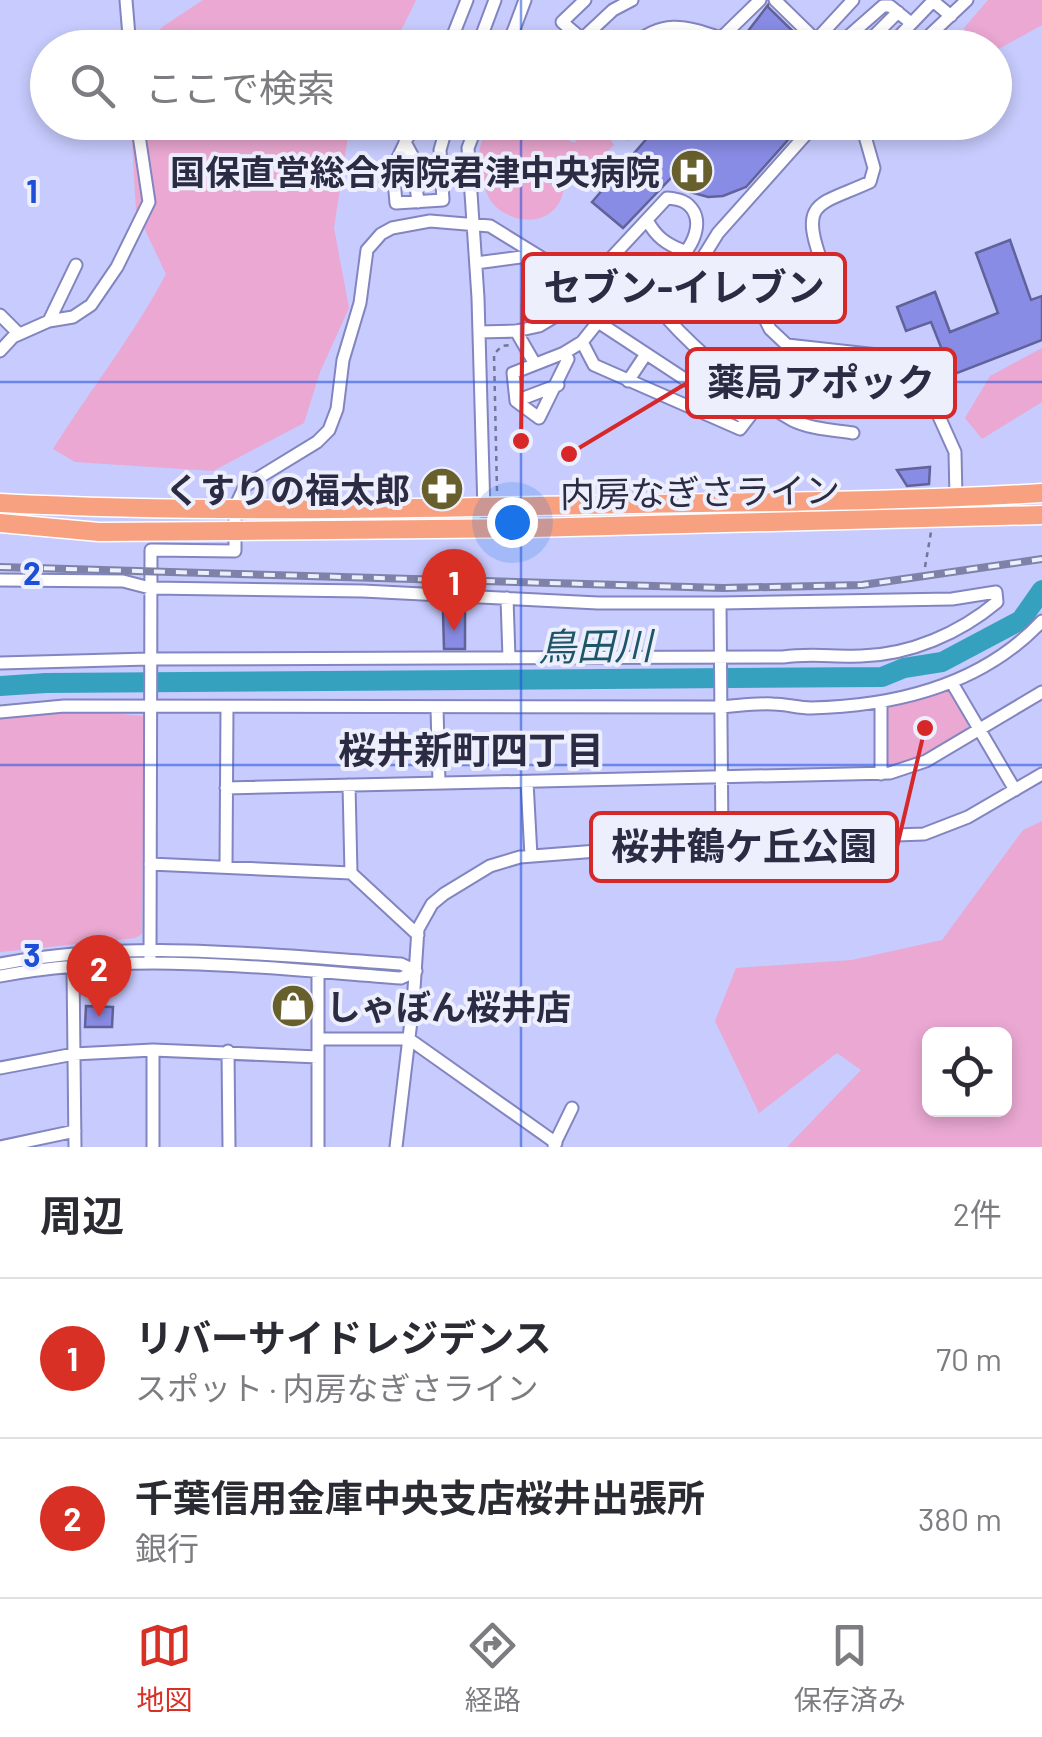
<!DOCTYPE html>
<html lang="ja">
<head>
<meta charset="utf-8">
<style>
  body { margin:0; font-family:Barlow,"Noto Sans JP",sans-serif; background:#f2f2f3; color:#2b2b33 }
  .controls { position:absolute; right:30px; bottom:30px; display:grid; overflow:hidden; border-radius:15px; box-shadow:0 5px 15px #0003 }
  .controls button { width:90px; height:90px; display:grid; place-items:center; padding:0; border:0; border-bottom:2px solid #e1e1e2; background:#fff; color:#2b2b33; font:50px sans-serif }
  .you { position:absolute; left:512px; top:522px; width:35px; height:35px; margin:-25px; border:8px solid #fff; border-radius:50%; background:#1a73e8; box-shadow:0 0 0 15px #1a73e833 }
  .badge { display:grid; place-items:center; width:65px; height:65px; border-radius:50%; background:#d93025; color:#fff; font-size:32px; font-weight:700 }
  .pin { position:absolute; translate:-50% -82px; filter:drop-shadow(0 2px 5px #0008) }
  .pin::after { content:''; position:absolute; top:52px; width:35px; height:30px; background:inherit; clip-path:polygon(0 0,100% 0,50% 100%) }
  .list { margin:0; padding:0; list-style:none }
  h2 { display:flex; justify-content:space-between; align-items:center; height:130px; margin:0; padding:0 40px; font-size:42px }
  h2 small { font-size:32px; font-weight:400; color:#7c7c81 }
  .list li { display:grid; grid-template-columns:65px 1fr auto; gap:30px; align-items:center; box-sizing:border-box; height:160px; padding:0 40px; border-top:2px solid #e1e1e2 }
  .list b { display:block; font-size:38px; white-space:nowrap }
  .list p { margin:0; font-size:32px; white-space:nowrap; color:#7c7c81 }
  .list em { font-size:32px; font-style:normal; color:#7c7c81 }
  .icon { flex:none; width:55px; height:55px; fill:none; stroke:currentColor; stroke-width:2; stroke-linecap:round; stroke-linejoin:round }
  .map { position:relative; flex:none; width:1042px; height:1147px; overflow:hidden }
  .search { position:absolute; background:#fff; box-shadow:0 5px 15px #0003; left:30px; right:30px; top:30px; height:110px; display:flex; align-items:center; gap:25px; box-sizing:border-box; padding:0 35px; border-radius:55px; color:#7c7c81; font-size:38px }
  .sheet { height:450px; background:#fff }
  nav { display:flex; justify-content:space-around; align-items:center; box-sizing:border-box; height:140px; border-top:2px solid #e1e1e2; background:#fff; font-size:28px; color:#7c7c81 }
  nav a { display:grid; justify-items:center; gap:5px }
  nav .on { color:#d93025 }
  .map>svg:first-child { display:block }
</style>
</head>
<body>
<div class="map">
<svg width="1042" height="1147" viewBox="0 0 1042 1147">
  <rect width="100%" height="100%" fill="#c7cbfd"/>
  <path fill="#eaa8d2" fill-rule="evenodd" d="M203,0H416L393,47H144L162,27Z
    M988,0H1042V25L995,51L994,48L970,47L964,28Z
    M488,122L534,123L533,140L559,136L575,143L582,123H601L614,145L581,177L564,187C560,224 518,229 494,205C486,197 480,172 479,161C478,149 484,134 488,122Z
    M131,123H355L348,136L334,228L349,308L320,372L304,423L213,471L75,462L53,449C90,390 134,335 166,274L136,211Z
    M1042,348V402L982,439L965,418L990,376Z
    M947,688L971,722C953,749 915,766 884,769L883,708Z
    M65,709L144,716L142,934L135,938L0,952V716Z
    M1042,821V1147H787L861,1070L837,1053L759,1113L715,1021L736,968L852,960L942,940L1023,830ZM930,1034H1004V1110H930Z"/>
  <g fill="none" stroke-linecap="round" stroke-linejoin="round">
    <path stroke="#36a1bf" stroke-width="20" d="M0,686L46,683L882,677L904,668L942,662L1021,620L1042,590"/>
  </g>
  <path fill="#898ce5" stroke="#606299" stroke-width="2.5" d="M768,5V7L810,48H735Z
    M674,37L693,39L718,48H645Z
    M661,122H804L746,187L723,196L708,197L686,191L672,177L623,228L592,202Z
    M1010,240L1031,300L1042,296V340L952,375L931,322L906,331L897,307L935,292L950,332L998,313L976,253Z
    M930,467L929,484L907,486L897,470Z
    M465,611V649H444L443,612Z
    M277,999L308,1000V1014L277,1013Z
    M86,1006L113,1007L112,1027H85Z"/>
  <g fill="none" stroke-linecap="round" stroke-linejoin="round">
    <g stroke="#8285bf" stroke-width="15">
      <path id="minor" d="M126,0L130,48
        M585,0L562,22L582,39L613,10L632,0
        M775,0L824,48
        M816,40L853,0
        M448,48L467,0
        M477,48L495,0
        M507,48L525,0
        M629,48C662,19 683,25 721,38L760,0
        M848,48L842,42L883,6H890L911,23
        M862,48L898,12
        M888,48L933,1L951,16
        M916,48L967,0
        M415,122L393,168L396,203L443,200L440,150L448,122
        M478,122L468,148L478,298L484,511
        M861,122L874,168L870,182C820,205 799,200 821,260L783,283L764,317L770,329L787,345L887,356L918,370L955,452L956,498
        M405,142L412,155L418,202
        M647,220C656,237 666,244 684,251
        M476,263L536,255
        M599,269L666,317L718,233L817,122
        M0,315L19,334
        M666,317C698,353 751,397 792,420C810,429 834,430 853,433
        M49,321L76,265
        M516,331L535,364
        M479,332L516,331L539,326L559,314L667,198C679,199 688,201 694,212C705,233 680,268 657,271C629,274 636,247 599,269
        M0,351L13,337L49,321L73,317L91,305L117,267L149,202L137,122
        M564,353L568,359L539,418L516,401L513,373L564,353L582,342
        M628,381L646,354
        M516,401L558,385
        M747,420L598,322L582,342L594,365L740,429L763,399
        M0,580L123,581L150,588L363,591L598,603H720L952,599L996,592L997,602C960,633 910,655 861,656C834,657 810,653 783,657L149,659L0,663
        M507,598L509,658
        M720,603L722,841
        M952,683L1015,790
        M437,708L439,783
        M0,712L64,706L719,707C737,706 755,703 773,704C786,704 798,708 811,708C896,706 982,685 1042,621
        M881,774V702
        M527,782L531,856
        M349,785L351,873
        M226,788L890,773L926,761L1042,692
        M150,864L351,873L418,935
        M226,867L227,708
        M150,962L151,550L235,551V507L245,486L317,442L329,430L337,409L343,360L360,303L367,250L381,234L392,228L430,221L490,226L563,271
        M0,964C134,939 267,955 401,964L416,971
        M73,966L75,1147
        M0,976C133,951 267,968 401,978L416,971
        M318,1039H409L556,1143
        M228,1051L229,1147
        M0,1068L74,1054L153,1050L318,1057
        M554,1145L572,1108
        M0,1147L75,1131
        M153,1147V1050
        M318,1147V972
        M396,1147L413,1004L418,929L432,904L444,894L490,866L520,857L726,841L924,834L968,817L1042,774"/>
    </g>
    <g stroke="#fff" stroke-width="21">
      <path id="highway" d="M0,503C195,513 391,509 586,505C738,502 890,502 1042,493
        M0,523L99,532L236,531L531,528L1042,515"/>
    </g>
    <path stroke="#737599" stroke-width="2.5" stroke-dasharray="5 5" stroke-linecap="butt" d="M551,122L563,126L571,122
      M612,122L631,141
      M821,139L836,122L853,137
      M497,491L494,354L502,346L511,345
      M925,567L931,532"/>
    <use href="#minor" stroke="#fff" stroke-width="11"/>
    <use href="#highway" stroke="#f8a181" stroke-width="18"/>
    <g stroke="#7f82a8" stroke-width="8">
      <path id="rail" d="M0,567L723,588L862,585L1042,559"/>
    </g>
    <use href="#rail" stroke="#eeeffc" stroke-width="4" stroke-dasharray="11" stroke-linecap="butt"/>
  </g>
  <path fill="none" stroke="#1d4ed8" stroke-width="2.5" stroke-opacity="0.55" d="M521,0V48M521,122V1147M0,382H1042M0,765H1042"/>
  <defs>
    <g id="hospital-disc" transform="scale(2.25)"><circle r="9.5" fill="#675f2c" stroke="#eeeffc"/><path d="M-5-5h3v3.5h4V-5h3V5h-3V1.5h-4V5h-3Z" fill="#fff"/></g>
    <g id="pharmacy-disc" transform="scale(2.25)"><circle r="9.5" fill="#675f2c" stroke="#eeeffc"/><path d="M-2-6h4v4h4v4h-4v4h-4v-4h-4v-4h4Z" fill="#fff"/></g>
    <g id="shop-disc" transform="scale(2.25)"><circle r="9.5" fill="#675f2c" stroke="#eeeffc"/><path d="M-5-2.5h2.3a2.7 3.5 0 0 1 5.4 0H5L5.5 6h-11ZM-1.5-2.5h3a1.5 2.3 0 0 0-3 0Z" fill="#fff"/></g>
  </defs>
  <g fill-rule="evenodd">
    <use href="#hospital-disc" x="692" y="171"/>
    <use href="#pharmacy-disc" x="442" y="489"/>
    <use href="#shop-disc" x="293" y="1006"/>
  </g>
  <g text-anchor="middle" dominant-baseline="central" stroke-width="8" stroke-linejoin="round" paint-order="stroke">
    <g font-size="35" font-weight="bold" fill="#2b2c44" stroke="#eeeffc" text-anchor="end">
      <text x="660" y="171">国保直営総合病院君津中央病院</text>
      <text x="410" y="489">くすりの福太郎</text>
      <text x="326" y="1006" text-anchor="start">しゃぼん桜井店</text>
    </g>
    <g font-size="35" fill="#2b2c44" stroke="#eeeffc">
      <text transform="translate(700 491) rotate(-1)">内房なぎさライン</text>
    </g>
    <g font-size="38" font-style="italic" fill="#1d5667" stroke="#eeeffc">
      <text transform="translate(595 645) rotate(-1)">鳥田川</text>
    </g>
    <g font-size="38" font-weight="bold" fill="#2b2c44" stroke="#eeeffc">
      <text x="471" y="749">桜井新町四丁目</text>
    </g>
  </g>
  <g font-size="32" text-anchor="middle" font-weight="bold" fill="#1d4ed8" stroke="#eeeffc" stroke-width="8" stroke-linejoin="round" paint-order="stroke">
    <text x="32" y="203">1</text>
    <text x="32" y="585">2</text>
    <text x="32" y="967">3</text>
  </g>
  <path fill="none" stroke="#d62828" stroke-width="4" d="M521 441L523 288M569 454L687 383M925 728L897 847"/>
  <g fill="#d62828" stroke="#eeeffc" stroke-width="4">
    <circle cx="521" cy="441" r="10"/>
    <circle cx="569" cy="454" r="10"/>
    <circle cx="925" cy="728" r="10"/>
  </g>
  <g fill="#eeeffc" stroke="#d62828" stroke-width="4">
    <rect x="523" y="254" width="322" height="68" rx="10"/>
    <rect x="687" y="349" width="268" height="68" rx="10"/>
    <rect x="591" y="813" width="306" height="68" rx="10"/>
  </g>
  <g font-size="38" text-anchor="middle" font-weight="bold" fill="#2b2c44">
    <text x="684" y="301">セブン-イレブン</text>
    <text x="821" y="396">薬局アポック</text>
    <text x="744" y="860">桜井鶴ケ丘公園</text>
  </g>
</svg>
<div class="controls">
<button><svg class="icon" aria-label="locate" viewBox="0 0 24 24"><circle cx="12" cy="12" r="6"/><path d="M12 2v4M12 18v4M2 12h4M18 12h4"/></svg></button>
</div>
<div class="you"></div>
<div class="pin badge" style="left:454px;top:631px">1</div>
<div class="pin badge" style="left:99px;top:1017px">2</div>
<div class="search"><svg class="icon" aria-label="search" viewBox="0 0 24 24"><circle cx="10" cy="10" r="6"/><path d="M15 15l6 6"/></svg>ここで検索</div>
</div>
<section class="sheet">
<h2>周辺<small>2件</small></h2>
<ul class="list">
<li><span class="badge">1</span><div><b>リバーサイドレジデンス</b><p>スポット · 内房なぎさライン</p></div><em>70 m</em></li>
<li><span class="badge">2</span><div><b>千葉信用金庫中央支店桜井出張所</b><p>銀行</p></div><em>380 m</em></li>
</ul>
</section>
<nav>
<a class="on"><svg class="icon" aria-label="map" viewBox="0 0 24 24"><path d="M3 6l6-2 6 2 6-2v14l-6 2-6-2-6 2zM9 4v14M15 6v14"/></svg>地図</a>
<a><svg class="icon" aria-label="directions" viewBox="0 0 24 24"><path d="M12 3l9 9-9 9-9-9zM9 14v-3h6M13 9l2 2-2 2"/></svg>経路</a>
<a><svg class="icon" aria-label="saved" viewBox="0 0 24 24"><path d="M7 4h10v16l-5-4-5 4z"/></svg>保存済み</a>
</nav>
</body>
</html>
